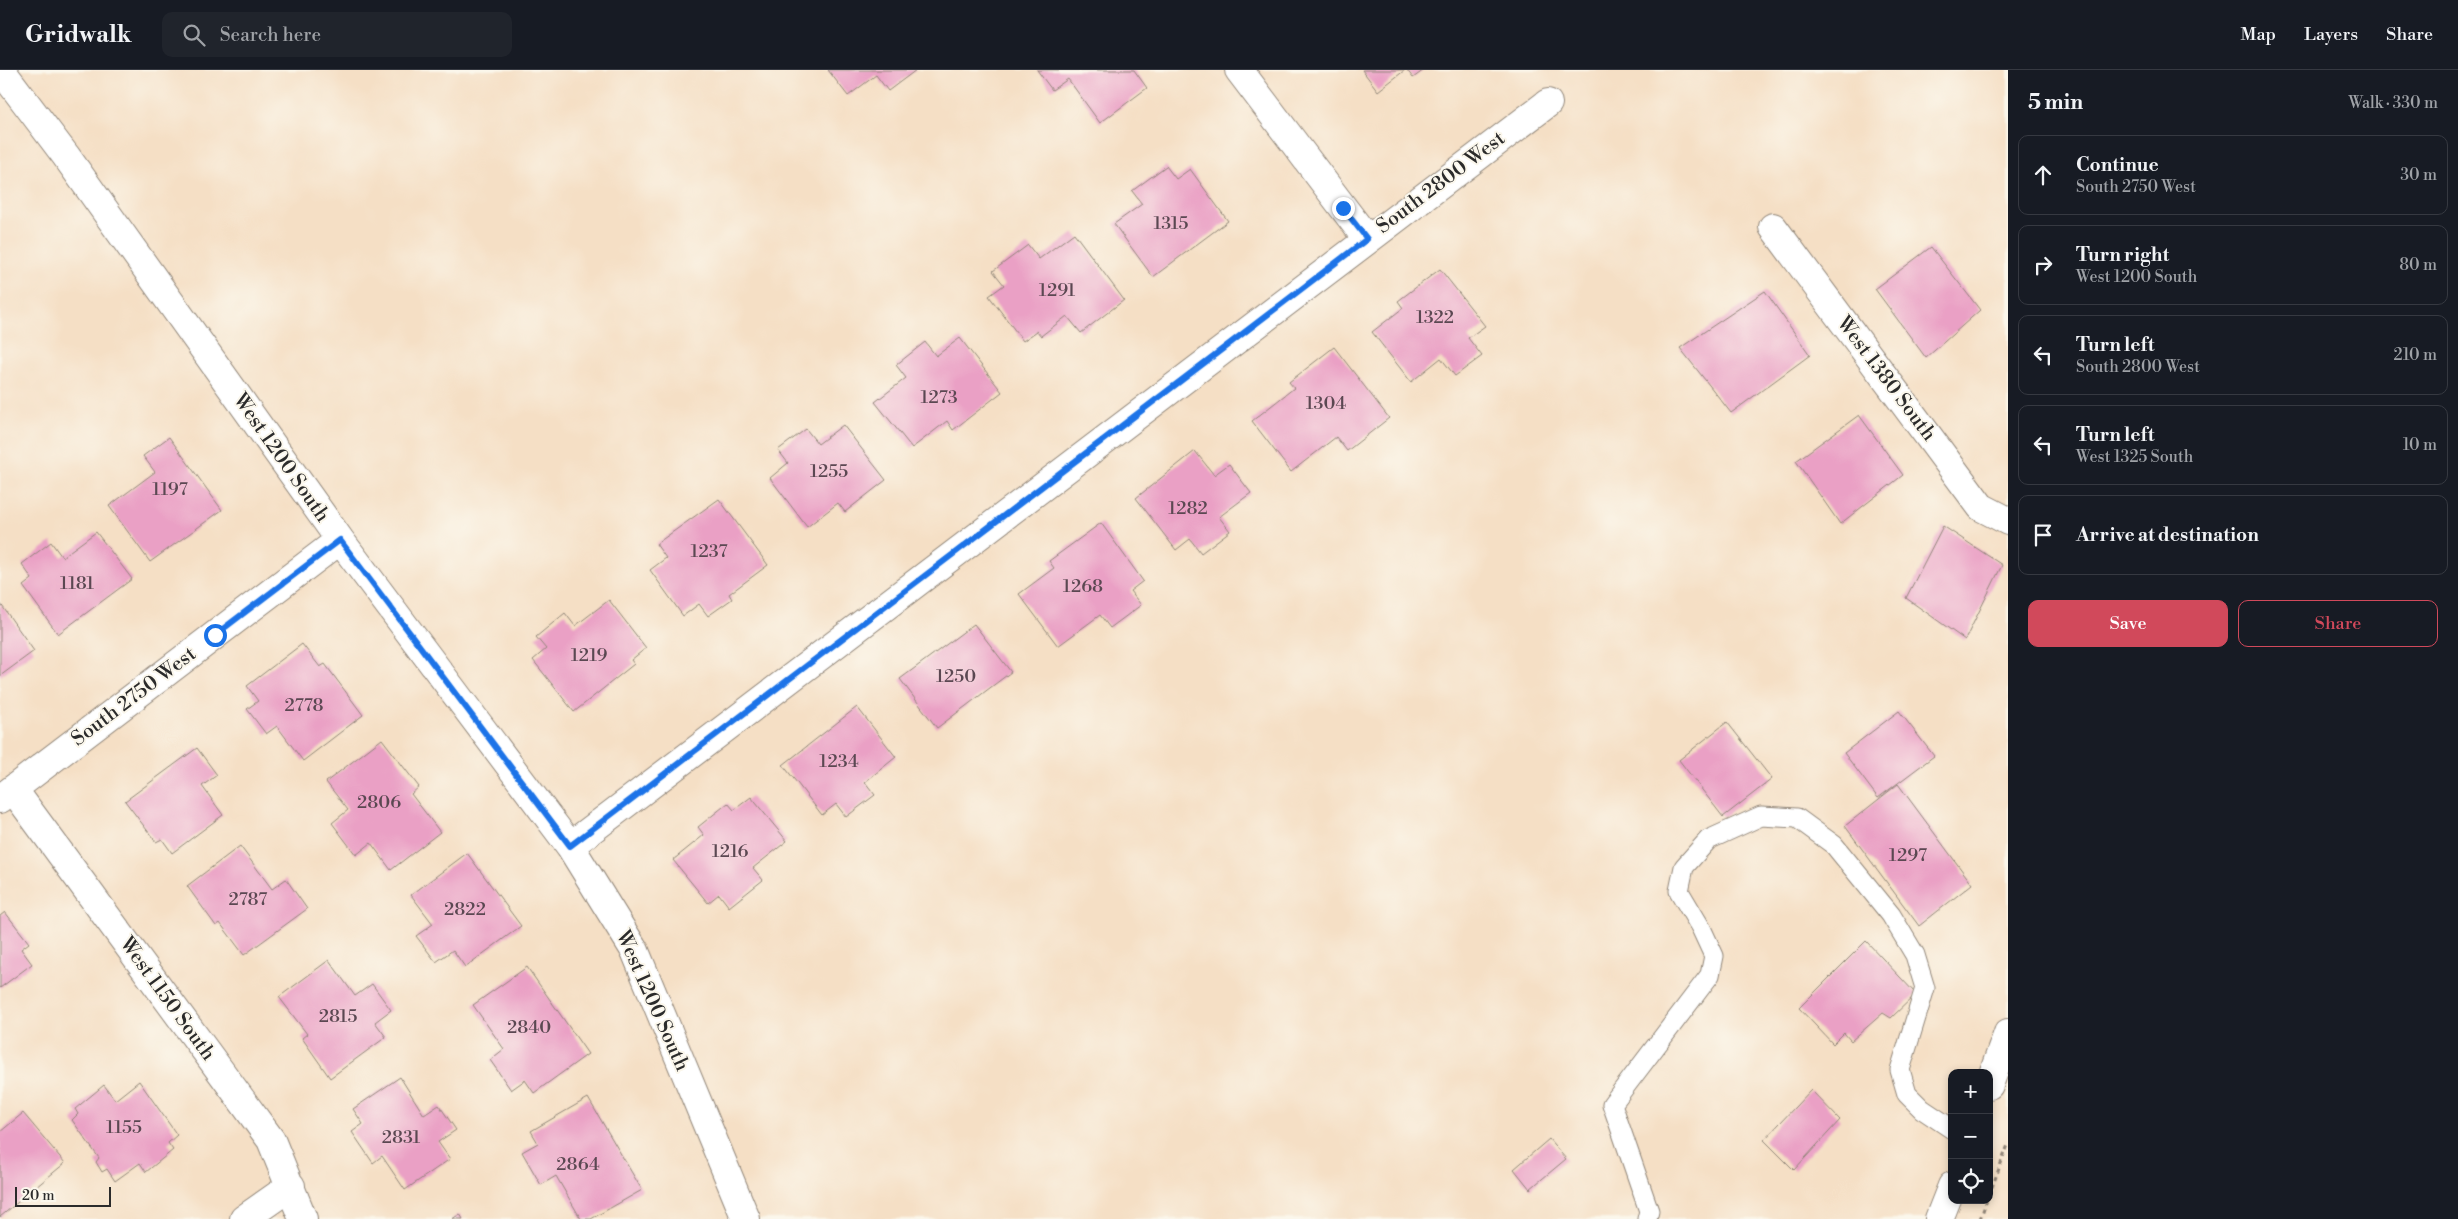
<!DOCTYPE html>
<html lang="en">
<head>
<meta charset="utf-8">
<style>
  body { margin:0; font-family:"Libre Bodoni",serif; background:#20242c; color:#f1f3f6 }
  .controls { position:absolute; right:15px; bottom:15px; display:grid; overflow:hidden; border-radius:10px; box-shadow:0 2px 8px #0003 }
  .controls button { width:45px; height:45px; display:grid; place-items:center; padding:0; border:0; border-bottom:1px solid #363941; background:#171b24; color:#f1f3f6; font:25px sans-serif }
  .scale { position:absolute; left:15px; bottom:12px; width:96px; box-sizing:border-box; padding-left:5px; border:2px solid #2b2b2b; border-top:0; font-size:14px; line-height:18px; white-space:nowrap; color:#2b2b2b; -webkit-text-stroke:4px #fbf7ec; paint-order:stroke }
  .stop { position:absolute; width:15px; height:15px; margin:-11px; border:4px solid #1a73e8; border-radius:50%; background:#fff }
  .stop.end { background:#1a73e8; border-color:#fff; box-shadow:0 1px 5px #0008 }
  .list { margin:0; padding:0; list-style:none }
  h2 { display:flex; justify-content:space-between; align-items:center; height:65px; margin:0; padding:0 20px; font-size:21px }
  h2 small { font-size:16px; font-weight:400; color:#9ea1a6 }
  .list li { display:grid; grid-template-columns:32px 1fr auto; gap:15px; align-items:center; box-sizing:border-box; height:80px; margin:0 10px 10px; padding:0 10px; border:1px solid #363941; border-radius:10px }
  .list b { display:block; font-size:19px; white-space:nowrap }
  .list p { margin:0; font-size:16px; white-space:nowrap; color:#9ea1a6 }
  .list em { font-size:16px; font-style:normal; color:#9ea1a6 }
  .actions { display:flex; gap:10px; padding:15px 20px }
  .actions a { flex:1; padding:11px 0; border:1px solid #d1495b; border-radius:10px; text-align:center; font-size:18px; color:#d1495b }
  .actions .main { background:#d1495b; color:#fff }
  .icon { flex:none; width:28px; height:28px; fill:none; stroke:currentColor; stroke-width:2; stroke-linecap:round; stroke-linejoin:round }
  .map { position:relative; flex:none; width:2008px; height:1149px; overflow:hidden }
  header { display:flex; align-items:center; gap:30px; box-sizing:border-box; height:70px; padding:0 25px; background:#171b24; border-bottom:1px solid #363941 }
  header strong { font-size:24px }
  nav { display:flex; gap:28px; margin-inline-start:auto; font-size:18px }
  .search { width:350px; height:45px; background:#20242c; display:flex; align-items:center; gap:12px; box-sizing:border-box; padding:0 18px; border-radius:10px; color:#9ea1a6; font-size:19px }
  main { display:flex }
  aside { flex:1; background:#171b24 }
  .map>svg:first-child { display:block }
</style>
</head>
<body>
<header>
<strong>Gridwalk</strong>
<div class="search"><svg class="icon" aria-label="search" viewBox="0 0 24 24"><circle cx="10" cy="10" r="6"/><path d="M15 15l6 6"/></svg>Search here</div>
<nav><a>Map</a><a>Layers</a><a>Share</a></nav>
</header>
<main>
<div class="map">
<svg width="2008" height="1149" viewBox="0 0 2008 1149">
  <rect width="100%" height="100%" fill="#fbf7ec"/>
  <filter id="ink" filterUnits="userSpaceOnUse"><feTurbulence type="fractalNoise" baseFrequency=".02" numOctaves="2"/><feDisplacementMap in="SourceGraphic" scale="10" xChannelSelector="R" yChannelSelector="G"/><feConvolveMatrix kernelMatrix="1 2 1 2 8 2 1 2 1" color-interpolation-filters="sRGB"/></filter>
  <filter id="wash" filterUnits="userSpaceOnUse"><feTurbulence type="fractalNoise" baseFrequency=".0096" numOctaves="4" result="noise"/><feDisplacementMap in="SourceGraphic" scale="20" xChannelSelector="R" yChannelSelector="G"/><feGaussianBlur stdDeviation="1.12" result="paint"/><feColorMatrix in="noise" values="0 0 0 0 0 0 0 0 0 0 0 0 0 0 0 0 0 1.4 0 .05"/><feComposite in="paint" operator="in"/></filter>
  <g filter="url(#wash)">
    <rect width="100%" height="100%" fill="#f5dfc5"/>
    <g id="blocks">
      <path fill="#eaa0c5" d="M828,0H916L888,21L876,5L848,26Z
        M1037,0H1134L1147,18L1100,53L1068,9L1052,20Z
        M1362,0H1405L1378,21Z
        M1407,0H1424L1413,8Z
        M1166,96L1176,109L1190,99L1228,151L1153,207L1114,154L1142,134L1132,121Z
        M1074,163L1124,230L1081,263L1067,246L1041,266L1037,261L1023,271L989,226L1004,215L993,201L1028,175L1039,189Z
        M1931,177L1980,240L1926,288L1875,219Z
        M1440,199L1485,256L1468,268L1482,286L1455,306L1441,288L1411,312L1372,262L1403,238L1398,231Z
        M1765,221L1810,285L1731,343L1680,278Z
        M960,268L1002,322L953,360L947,351L912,378L875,332L906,308L896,295L925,272L936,286Z
        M1334,277L1389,348L1347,381L1336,367L1291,402L1252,351L1294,318L1289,312Z
        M1859,345L1903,405L1840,454L1796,391Z
        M843,355L886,410L845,442L838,433L807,457L770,408L788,393L778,380L806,359L818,374Z
        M169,367L222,440L150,492L109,436L155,402L143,386Z
        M1195,381L1214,405L1229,394L1251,423L1219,447L1230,461L1201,483L1190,469L1176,480L1136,428Z
        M719,429L768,495L729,524L732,529L708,546L699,534L683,546L650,500L666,488L656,474Z
        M1101,453L1143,511L1130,521L1141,535L1110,558L1100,545L1058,576L1019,524L1054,498L1049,491Z
        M1943,456L2002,495L1965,570L1906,528Z
        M96,462L132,509L58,564L23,516L32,509L22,494L51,472L62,487Z
        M609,530L646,578L631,590L634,594L574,642L533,590L546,579L536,567L565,543L575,556Z
        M0,533L34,581L0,606Z
        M974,554L1011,602L937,658L900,609Z
        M302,574L320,597L325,594L363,645L303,691L277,656L266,664L247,639L258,631L247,616Z
        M857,637L896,687L865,712L875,725L846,747L836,734L822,745L783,695Z
        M1899,641L1934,686L1878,728L1844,683Z
        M1727,652L1772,709L1723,747L1679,690Z
        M382,669L419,717L411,724L440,762L391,800L371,773L356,785L332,753L348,740L326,712Z
        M197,678L217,705L202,716L223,745L172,783L162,769L156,772L125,731Z
        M1898,714L1972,814L1919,856L1845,756Z
        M751,727L787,771L753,798L763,810L729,837L719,824L708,833L673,790L704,765L698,757L728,733L734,740Z
        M240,776L272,819L286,809L307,839L244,885L220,853L216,856L187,816Z
        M467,783L521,856L465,897L453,880L436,892L416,866L433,854L411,825Z
        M5,842L29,873L21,879L32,894L0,918V846Z
        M1866,871L1916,924L1891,948L1883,943L1851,971L1844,963L1833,974L1799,938Z
        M329,890L355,926L372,914L391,940L375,952L386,967L330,1008L302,968L307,964L279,927Z
        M527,897L588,984L534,1023L525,1010L511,1020L490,990L504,979L473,935Z
        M400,1007L424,1045L439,1035L456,1060L438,1072L450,1089L405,1120L382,1086L373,1093L352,1062L363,1054L353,1039Z
        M139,1011L177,1065L168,1073L173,1080L146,1102L140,1093L115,1111L107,1099L102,1102L96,1092L99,1088L72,1050L78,1044L75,1039L104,1015L115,1030Z
        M1811,1020L1840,1050L1794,1100L1764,1070Z
        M588,1028L642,1120L591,1149H581L556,1106L541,1115L522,1082L538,1073L531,1061Z
        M23,1043L65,1093L0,1147V1062Z
        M1549,1069L1566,1089L1530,1119L1514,1099Z
        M460,1144L463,1149H452Z"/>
    </g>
  </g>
  <g filter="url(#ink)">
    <use href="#blocks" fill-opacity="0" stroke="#908578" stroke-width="1"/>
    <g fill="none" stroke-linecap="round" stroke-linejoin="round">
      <g stroke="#908578" stroke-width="21">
        <path id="service" d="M1647,1149L1649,1141L1612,1034L1710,905L1714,886L1701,858L1679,821L1684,797L1708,770L1761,746L1797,748L1834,775L1891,845L1915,885L1925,918L1900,1000L1907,1024L1922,1039L1952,1059"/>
      </g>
      <g stroke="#908578" stroke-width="30">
        <path id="minor" d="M1,0L66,86L340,470L570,776L635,881L746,1149
          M1239,0L1367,169
          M1773,157L1981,437L2008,451
          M13,719L271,1070L303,1149
          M0,729L340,470
          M570,776L1548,33
          M244,1149L291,1116"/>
      </g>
      <g stroke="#908578" stroke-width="30">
        <path id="tertiary" d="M1989,1015L2008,963
          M1939,1149L1952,1116"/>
      </g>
      <path stroke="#908578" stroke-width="3" stroke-dasharray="4 4" stroke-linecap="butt" d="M1989,1125L2008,1075
        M1980,1149L1987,1130"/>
      <use href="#service" stroke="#fff" stroke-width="19"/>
      <use href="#minor" stroke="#fff" stroke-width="28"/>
      <use href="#tertiary" stroke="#fff" stroke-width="28"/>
    </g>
  </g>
  <g fill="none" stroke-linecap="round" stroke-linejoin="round" filter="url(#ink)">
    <path stroke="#1a73e8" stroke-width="6" d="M215,565L340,470L570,776L1367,169L1343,138"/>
  </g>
  <g text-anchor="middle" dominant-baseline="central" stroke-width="4" stroke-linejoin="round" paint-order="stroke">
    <g font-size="18" fill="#5b4852">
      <text x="1171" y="153">1315</text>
      <text x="1057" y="220">1291</text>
      <text x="1435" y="247">1322</text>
      <text x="939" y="327">1273</text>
      <text x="1326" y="333">1304</text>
      <text x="829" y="401">1255</text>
      <text x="170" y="419">1197</text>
      <text x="1188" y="438">1282</text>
      <text x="709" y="481">1237</text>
      <text x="77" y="513">1181</text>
      <text x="1083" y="516">1268</text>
      <text x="589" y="585">1219</text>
      <text x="956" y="606">1250</text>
      <text x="304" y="635">2778</text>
      <text x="839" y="691">1234</text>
      <text x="379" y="732">2806</text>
      <text x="730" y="781">1216</text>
      <text x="1908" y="785">1297</text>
      <text x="248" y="829">2787</text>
      <text x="465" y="839">2822</text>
      <text x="338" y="946">2815</text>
      <text x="529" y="957">2840</text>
      <text x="124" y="1057">1155</text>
      <text x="401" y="1067">2831</text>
      <text x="578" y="1094">2864</text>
    </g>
    <g font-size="20" fill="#2b2b2b" stroke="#fbf7ec">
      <text transform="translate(1441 113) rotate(-37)">South 2800 West</text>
      <text transform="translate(1886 309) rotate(53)">West 1380 South</text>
      <text transform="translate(281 388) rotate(55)">West 1200 South</text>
      <text transform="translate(134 627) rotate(-37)">South 2750 West</text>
      <text transform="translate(167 929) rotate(54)">West 1150 South</text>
      <text transform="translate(652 931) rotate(66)">West 1200 South</text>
    </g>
  </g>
</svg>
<div class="controls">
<button>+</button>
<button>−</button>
<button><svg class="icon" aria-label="locate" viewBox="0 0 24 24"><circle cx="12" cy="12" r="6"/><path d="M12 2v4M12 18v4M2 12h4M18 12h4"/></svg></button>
</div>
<div class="scale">20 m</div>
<div class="stop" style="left:215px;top:565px"></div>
<div class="stop end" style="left:1343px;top:138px"></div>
</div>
<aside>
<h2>5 min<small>Walk · 330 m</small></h2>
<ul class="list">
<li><svg class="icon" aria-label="ahead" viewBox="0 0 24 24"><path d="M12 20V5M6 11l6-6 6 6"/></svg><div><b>Continue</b><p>South 2750 West</p></div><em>30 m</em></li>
<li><svg class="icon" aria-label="right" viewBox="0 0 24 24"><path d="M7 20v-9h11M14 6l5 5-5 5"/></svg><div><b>Turn right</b><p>West 1200 South</p></div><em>80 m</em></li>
<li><svg class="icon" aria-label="left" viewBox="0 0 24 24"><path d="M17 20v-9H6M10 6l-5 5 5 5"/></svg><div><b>Turn left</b><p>South 2800 West</p></div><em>210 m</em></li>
<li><svg class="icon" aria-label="left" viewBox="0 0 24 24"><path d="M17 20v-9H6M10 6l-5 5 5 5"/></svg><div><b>Turn left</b><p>West 1325 South</p></div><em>10 m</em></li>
<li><svg class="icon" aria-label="arrive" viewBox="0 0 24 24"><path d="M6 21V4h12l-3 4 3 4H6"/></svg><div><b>Arrive at destination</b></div></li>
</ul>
<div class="actions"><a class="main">Save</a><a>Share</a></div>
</aside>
</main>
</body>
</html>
